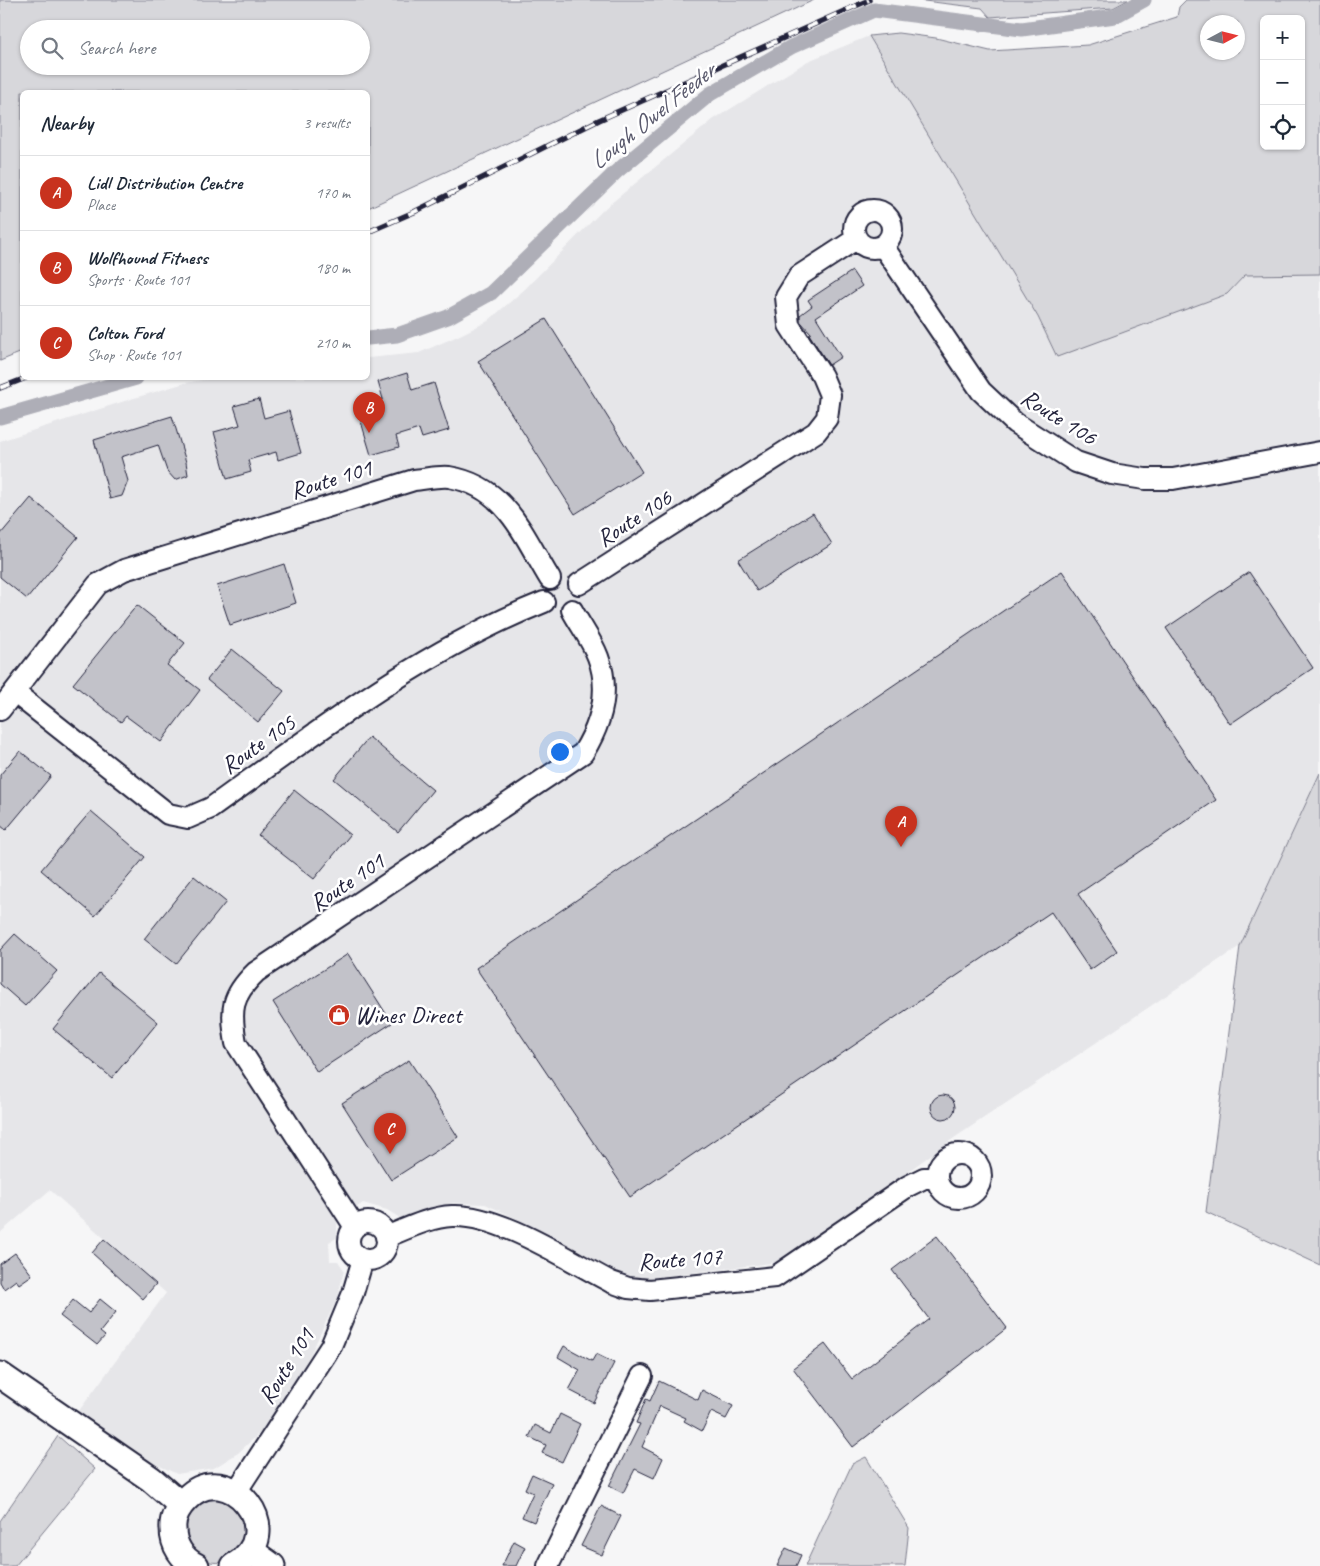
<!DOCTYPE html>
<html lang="en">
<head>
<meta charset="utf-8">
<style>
  body { margin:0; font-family:Caveat,sans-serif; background:#f6f6f7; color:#1f2937 }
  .controls { position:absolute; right:15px; top:15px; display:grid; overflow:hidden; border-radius:8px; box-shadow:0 1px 4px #0004 }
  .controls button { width:45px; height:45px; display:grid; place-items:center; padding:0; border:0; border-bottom:1px solid #e0e1e3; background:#fff; color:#1f2937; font:25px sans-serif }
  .compass { position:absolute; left:1200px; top:15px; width:45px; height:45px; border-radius:50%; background:#fff; box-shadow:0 1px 4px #0004; rotate:83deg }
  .you { position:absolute; left:559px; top:751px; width:18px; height:18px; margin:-12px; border:4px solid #fff; border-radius:50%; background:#1a73e8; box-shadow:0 0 0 8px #1a73e833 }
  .badge { display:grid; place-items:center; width:32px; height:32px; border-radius:50%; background:#c8321e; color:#fff; font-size:16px; font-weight:700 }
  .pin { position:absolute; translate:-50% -41px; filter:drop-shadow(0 1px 2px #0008) }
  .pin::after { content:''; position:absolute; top:26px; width:18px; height:15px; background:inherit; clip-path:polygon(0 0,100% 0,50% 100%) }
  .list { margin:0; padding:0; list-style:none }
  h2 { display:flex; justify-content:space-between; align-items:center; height:65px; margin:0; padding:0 20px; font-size:21px }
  h2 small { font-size:16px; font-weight:400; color:#747a83 }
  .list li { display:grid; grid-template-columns:32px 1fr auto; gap:15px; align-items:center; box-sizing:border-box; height:75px; padding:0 20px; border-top:1px solid #e0e1e3 }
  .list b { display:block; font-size:19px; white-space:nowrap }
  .list p { margin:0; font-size:16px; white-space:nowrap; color:#747a83 }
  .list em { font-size:16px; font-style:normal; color:#747a83 }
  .icon { flex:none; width:28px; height:28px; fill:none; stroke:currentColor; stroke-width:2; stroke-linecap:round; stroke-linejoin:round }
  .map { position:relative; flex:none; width:1320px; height:1566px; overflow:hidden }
  .search { position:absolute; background:#fff; box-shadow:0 1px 4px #0004; left:20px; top:20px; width:350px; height:55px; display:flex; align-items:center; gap:12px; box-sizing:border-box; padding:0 18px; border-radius:28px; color:#747a83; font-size:19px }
  .panel { position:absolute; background:#fff; box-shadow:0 1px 4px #0004; left:20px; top:90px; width:350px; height:290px; border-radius:8px }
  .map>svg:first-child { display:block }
</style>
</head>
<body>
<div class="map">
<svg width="1320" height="1566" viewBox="0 0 1320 1566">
  <rect width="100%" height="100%" fill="#f6f6f7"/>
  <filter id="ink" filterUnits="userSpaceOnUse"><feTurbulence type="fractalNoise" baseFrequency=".02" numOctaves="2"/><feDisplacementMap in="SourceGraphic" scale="10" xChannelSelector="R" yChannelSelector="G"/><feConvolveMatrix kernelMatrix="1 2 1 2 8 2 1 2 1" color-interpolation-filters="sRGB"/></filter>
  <g filter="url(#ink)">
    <path fill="#e6e6e9" d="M869,36L966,189L1038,317L1057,356L1227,294L1245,275L1320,274V773L1240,946L954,1138L788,1259L771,1263L643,1279L620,1273L526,1223L485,1204L453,1203L400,1218L387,1210L363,1203L337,1221V1238L329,1242L330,1261H338L344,1270L338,1297L310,1355L267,1426L238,1453L214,1468L177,1474L147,1460L78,1412L166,1293L50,1190L0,1233V441L131,399L185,383L214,378H368V358L419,353L460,335L488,321L525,289L604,209L714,119L808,61Z"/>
    <path fill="#d7d7db" stroke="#7c7c8b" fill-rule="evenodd" d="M0,0H814L368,208V92H22V352L0,361ZM29,29H361V66H29Z
      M916,0H1128L1113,8L990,17L982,8Z
      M1186,0H1320V274L1245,275L1227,294L1057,357L1038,317L869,36L898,33L936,38L990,51L1088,45L1177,17L1179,7ZM1264,19H1301V146H1264ZM1208,22H1238V52H1208Z
      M1320,773V1265L1206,1212L1240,946Z
      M58,1436L95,1469L15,1566H0V1521Z
      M866,1457L909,1528L905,1566H805L852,1464Z
      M204,1497L236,1502L249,1531C244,1539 240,1551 233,1558C223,1566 197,1563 190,1551C186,1543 185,1530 182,1520Z"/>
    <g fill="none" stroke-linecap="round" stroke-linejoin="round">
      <path stroke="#aeaeb7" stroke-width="15" d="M368,338L397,335L448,317L491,293L616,172L710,94L791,47L874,10L1022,29L1115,16L1144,0
        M0,417L136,378"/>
    </g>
    <path fill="#c2c2c9" stroke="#22223b" d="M852,271L862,286L816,317L841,357L829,365L809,334L811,333L800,321V315L812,306L808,300Z
      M546,319L642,472L575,514L478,361Z
      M407,373L412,390L434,383L449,430L422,438L419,429L396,436L399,447L371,455L357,408L383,399L378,382Z
      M259,399L264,418L289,411L301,453L278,460L276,452L248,460L251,472L227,479L214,432L240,425L234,406Z
      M172,416L186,462L188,475L175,480L167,471L158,445L121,457L128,481L122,496L110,499L94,440Z
      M31,498L78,537L27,599L0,577V535Z
      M813,513L832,544L757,591L738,560Z
      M284,564L296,603L230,625L217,586Z
      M1062,571L1216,800L1078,894L1117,951L1090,970L1051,912L630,1197L476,968Z
      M1249,572L1313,668L1230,724L1166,628Z
      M137,605L185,643L167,665L200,690L161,742L126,716L121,722L73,684Z
      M232,649L284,691L258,722L207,680Z
      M369,737L433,790L398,832L334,779Z
      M20,751L51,776L6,830L0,825V775Z
      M294,790L350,835L314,879L258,835Z
      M91,811L145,857L95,916L41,870Z
      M194,876L226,902L176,964L144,939Z
      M15,934L57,971L25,1006L0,984V950Z
      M348,954L392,1023L317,1072L273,1002Z
      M99,973L158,1022L112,1078L53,1029Z
      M409,1060L458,1137L391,1180L342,1103Z
      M931 1107a12 12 0 1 1 24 0a12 12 0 1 1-24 0Z
      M937,1236L1007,1328L853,1447L793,1368L825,1344L852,1379L929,1319L892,1270Z
      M104,1239L156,1284L143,1299L92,1253Z
      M15,1253L32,1275L19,1284L16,1280L4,1289L0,1282V1264Z
      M100,1299L116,1312L100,1332L105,1336L97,1345L60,1316L73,1300L89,1313Z
      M564,1346L592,1361L596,1354L614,1363L594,1403L569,1390L580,1370L558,1357Z
      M659,1381L698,1400L702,1390L733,1406L726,1419L711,1412L702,1431L684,1421L686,1418L660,1406L642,1447L663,1458L654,1478L635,1469L623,1493L609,1486L640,1424L636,1423L646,1399L650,1401Z
      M560,1414L580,1424L562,1462L542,1453L546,1445L529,1437L535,1425L551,1433Z
      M532,1474L552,1483L534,1522L522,1517L533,1493L525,1489Z
      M601,1506L621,1516L602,1555L581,1546Z
      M514,1541L525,1547L516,1566H502Z
      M786,1548L801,1555L796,1566H777Z"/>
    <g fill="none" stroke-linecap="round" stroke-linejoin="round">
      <g stroke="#22223b" stroke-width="24">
        <path id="minor" d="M854 229a19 19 0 1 1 38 0a19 19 0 1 1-38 0Z
          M883,246L981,391L1015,423L1076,462L1112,474L1145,479H1173L1320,452
          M579,584L816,432L827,418L830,395L822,376L789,325L786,297L799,276L856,239
          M14,692L168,814L188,818L211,808C317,732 423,650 544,602
          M0,710L98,584L124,570L414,480C425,479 438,476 449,477C506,486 523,535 550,579
          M937 1176a22 22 0 1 1 44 0a22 22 0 1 1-44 0Z
          M349 1241a19 19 0 1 1 38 0a19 19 0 1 1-38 0Z
          M355,1227L236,1043C230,1010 231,996 256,972L583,753C601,724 611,691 598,657C592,641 580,625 572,610
          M386,1237C406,1229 430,1217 452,1216C500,1214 568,1260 611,1282L628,1288L650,1290L775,1277L908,1186L924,1178H937
          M236,1492L331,1346L353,1293L363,1259
          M548,1566L642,1376"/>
      </g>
      <g stroke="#22223b" stroke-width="29">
        <path id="major" d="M0,1375L151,1479L180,1504
          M251,1551L272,1566
          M196,1566C182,1559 173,1545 173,1529C172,1518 178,1507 186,1499C227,1455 292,1532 234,1566"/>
      </g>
      <use href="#minor" stroke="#fff" stroke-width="20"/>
      <use href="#major" stroke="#fff" stroke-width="25"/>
      <g stroke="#22223b" stroke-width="5.5">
        <path id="rail" d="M368,232L414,212L599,120L869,0
          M0,388L26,378"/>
      </g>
      <use href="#rail" stroke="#fff" stroke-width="4" stroke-dasharray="11" stroke-linecap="butt"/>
    </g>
  </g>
  <defs>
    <g id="shop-disc" transform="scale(1.125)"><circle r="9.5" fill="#c8321e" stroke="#fff"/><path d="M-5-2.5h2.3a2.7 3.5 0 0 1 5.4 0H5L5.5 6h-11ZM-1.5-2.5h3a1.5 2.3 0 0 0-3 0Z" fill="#fff"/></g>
  </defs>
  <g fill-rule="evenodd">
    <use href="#shop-disc" x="339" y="1015"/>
  </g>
  <g text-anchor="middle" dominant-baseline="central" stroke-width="5" stroke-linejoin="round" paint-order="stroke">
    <g font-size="24" fill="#22223b" stroke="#fff">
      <text transform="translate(1059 417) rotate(32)">Route 106</text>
      <text transform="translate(331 479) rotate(-17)">Route 101</text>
      <text transform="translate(634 518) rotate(-33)">Route 106</text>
      <text transform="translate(258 744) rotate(-35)">Route 105</text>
      <text transform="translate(347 882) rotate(-34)">Route 101</text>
      <text transform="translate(680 1259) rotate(-4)">Route 107</text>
      <text transform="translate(286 1366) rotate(-58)">Route 101</text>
    </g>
    <g font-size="24" fill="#22223b" stroke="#fff" text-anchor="start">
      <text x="355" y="1015">Wines Direct</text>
    </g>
    <g font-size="25" font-style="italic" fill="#5a5a6d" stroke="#fff">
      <text transform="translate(652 116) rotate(-39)">Lough Owel Feeder</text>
    </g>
  </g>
</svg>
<div class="controls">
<button>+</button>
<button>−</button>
<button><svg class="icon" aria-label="locate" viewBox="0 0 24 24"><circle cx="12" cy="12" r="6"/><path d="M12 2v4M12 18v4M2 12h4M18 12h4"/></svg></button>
</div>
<svg class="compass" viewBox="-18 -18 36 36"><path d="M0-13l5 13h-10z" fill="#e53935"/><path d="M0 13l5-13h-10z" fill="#747a83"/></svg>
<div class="you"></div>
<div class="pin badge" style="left:901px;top:847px">A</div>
<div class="pin badge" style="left:369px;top:433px">B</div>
<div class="pin badge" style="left:390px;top:1154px">C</div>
<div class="search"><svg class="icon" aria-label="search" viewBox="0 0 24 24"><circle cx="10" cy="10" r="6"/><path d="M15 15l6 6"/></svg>Search here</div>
<section class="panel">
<h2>Nearby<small>3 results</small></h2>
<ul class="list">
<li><span class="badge">A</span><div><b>Lidl Distribution Centre</b><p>Place</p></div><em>170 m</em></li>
<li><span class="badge">B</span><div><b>Wolfhound Fitness</b><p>Sports · Route 101</p></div><em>180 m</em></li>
<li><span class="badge">C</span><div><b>Colton Ford</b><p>Shop · Route 101</p></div><em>210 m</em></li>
</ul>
</section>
</div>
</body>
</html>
